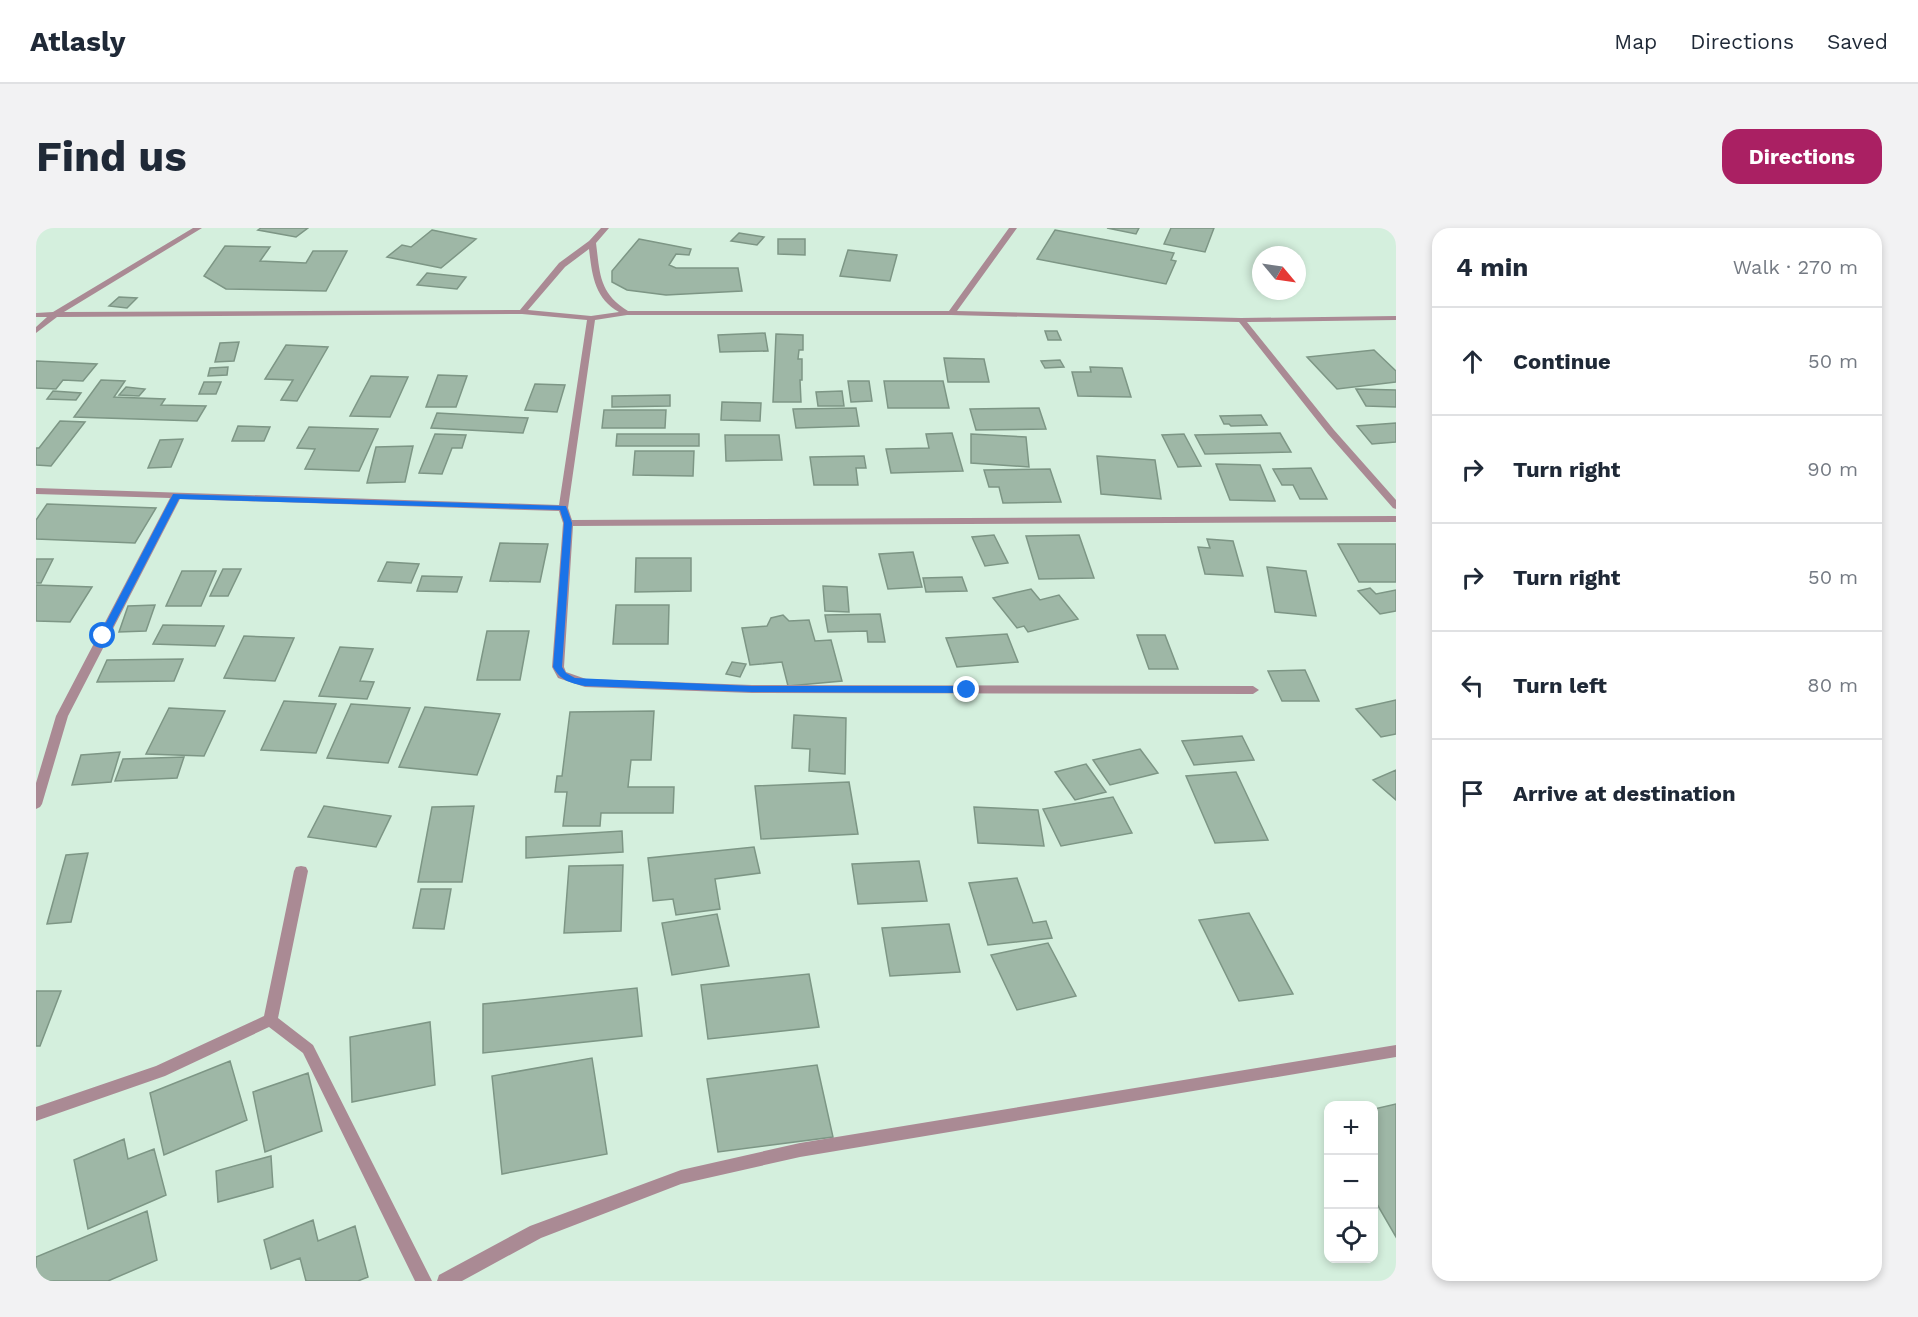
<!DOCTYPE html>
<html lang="en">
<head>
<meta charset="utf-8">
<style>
  body { margin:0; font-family:"Work Sans",sans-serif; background:#f2f2f3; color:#1f2937 }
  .controls { position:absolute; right:18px; bottom:18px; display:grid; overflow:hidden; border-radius:12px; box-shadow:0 3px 9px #0003 }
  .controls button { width:54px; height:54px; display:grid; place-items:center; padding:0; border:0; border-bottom:2px solid #e0e1e3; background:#fff; color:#1f2937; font:30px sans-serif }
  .compass { position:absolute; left:1216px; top:18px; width:54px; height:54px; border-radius:50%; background:#fff; box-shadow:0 3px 9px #0003; rotate:119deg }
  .stop { position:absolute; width:18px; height:18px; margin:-14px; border:4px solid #1a73e8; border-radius:50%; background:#fff }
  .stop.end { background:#1a73e8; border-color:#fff; box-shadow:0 2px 6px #0008 }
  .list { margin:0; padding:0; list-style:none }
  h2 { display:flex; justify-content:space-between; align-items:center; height:78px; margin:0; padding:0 24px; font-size:26px }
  h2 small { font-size:20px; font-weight:400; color:#747a83 }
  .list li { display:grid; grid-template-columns:39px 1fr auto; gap:18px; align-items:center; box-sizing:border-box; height:108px; padding:0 24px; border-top:2px solid #e0e1e3 }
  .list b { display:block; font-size:22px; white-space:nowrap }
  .list em { font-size:20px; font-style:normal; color:#747a83 }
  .icon { flex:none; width:33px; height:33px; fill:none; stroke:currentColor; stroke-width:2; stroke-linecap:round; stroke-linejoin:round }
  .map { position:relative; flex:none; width:1360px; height:1053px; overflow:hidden; border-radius:18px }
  header { display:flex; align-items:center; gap:36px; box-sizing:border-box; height:84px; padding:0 30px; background:#fff; border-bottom:2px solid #e0e1e3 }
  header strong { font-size:28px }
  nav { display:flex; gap:33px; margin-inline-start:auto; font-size:21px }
  .intro { display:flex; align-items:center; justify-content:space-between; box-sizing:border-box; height:144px; padding:0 36px }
  h1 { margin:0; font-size:42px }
  .button { padding:15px 27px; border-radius:18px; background:#aa2063; color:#fff; font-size:21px; font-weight:700 }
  main { display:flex; gap:36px; padding:0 36px }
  aside { flex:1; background:#fff; border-radius:18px; box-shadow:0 3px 9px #0003 }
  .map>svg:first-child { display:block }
</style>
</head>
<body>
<header>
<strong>Atlasly</strong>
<nav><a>Map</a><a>Directions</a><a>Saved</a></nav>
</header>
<div class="intro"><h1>Find us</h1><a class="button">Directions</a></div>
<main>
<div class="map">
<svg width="1360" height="1053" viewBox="0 0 1360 1053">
  <rect width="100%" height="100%" fill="#d4efdd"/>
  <path fill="#9eb7a6" stroke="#7d9685" stroke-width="1.5" d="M225,0H272L260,9L222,2Z
    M1071,0H1103L1100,6Z
    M1135,0H1178L1169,24L1128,16Z
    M396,2L440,11L405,40L351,29L366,17L375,19Z
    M1019,2L1138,25L1135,32L1140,33L1130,56L1001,31Z
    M703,5L728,9L721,17L695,13Z
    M603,11L655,21L653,27L640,26L633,37L640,40H702L706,63L630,67L591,62L576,54V43Z
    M742,11H769V27L742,26Z
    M189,18L234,19L224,33L270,35L277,23H311L290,63L190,61L168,48Z
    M812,22L861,27L854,53L804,48Z
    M391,45L430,49L421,61L381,57Z
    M83,69L101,70L91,80L73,78Z
    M1009,103H1021L1025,112H1012Z
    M729,105L732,123L684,124L682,107Z
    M740,106L767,107V122H763L762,131H766V152H764L765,174H737Z
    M203,114L198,133L179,134L184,115Z
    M250,117L292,119L261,173L245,172L257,152L229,151Z
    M1338,122L1360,143V154L1301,161L1271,129Z
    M908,130L948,131L953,154H912Z
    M1024,132L1028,139L1009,140L1005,133Z
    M0,133L61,136L47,153L27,152L20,161L0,160Z
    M192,139L191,147L172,148L174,140Z
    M1054,139L1086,140L1095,169L1042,168L1036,144H1055Z
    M402,147L431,148L420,179H390Z
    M335,148L372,149L354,189L314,188Z
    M65,152L89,153L78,169L129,171L125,177L170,178L161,193L38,189Z
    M812,153H833L836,173L815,174Z
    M848,153H907L913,180H852Z
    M168,154H185L180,166H163Z
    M499,156L529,157L521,184L489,182Z
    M90,159L109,161L103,168L83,167Z
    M1320,161L1360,162V179L1330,178Z
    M17,163L45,165L40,172L11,171Z
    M806,163L808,178H782L780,164Z
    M634,167V178L576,179V168Z
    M686,174L725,175L724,193L685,192Z
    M820,180L823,198L760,200L757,181Z
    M1003,180L1010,201L940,202L934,181Z
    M568,182H630L629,200H566Z
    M401,185L492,190L487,205L395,200Z
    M1225,187L1231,197L1195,198L1193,196H1188L1184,188Z
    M24,193L49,194L15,238L0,237V220H3Z
    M1360,195V214L1336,216L1321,198Z
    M202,198L234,199L228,213H196Z
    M273,199L342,201L323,243L269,241L279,221L261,220Z
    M916,205L927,243L855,245L850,221L893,220L890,206Z
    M1244,205L1255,224L1169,226L1159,207Z
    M399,206L430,207L426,220H416L406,246L383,245Z
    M581,206H663V218H580Z
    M935,206L990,209L993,239L935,235Z
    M1148,206L1165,238L1142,239L1126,207Z
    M689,207H743L746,232L690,233Z
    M147,211L135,239L112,240L124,212Z
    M377,218L369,254L331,255L340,219Z
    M599,223H658L657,248L597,247Z
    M828,228L830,240H820L822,257H778L774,229Z
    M1061,228L1119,232L1125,271L1065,266Z
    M1180,236L1224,237L1239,273L1194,272Z
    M1275,240L1291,271H1264L1257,257H1246L1237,241Z
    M1014,241L1025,274L967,275L963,259H953L948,242Z
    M11,276L120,280L99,315L0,311V292Z
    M958,307L972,335L949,338L936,309Z
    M1043,307L1058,350L1003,351L990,308Z
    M1171,311L1197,313L1207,348L1169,346L1162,319L1174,320Z
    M464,315L512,316L504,354L454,353Z
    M1302,316H1360V354H1323Z
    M877,324L886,359L852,361L843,326Z
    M600,330H655V363L599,364Z
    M0,331H17L5,355H0Z
    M351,334L383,336L375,355L342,353Z
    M1231,339L1270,343L1280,388L1239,384Z
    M187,341H205L192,368H174Z
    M146,343H180L165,378H130Z
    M386,348L426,349L421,364L381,363Z
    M926,349L931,363L890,364L887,350Z
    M0,357L56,359L34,394L0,393Z
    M787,358L811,359L813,384L789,383Z
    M1334,360L1340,366L1360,362V383L1344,386L1322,363Z
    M995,361L1004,372L1023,367L1042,391L992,404L988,398L981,400L957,370Z
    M119,377L110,403L83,404L92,378Z
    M580,377H633L632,416H577Z
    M844,386L849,414H832L831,403L792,404L789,387Z
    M747,387L753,393L773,392L779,413L795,412L806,453L752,458L746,434L714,437L706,400L731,398L735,390Z
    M127,397L188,398L179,418L117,416Z
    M451,403H493L484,452H441Z
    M971,406L982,434L921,439L910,410Z
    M1101,407H1129L1142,441H1113Z
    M208,408L258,410L239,453L188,450Z
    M304,419L337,421L324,453L338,454L331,471L283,468Z
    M147,431L138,453L61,454L71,432Z
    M696,434L710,436L704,449L690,446Z
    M1269,442L1283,473H1246L1232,443Z
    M1360,472V506L1345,509L1320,481Z
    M248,473L300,476L280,525L225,522Z
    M315,476L374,480L352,535L291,530Z
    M389,479L464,486L441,547L363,539Z
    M133,480L189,483L168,528L110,526Z
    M618,483L615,532H595L592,559H638L637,585H565L564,598H527L531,564H519L521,548H526L534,484Z
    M758,487L810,490L809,546L773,543L774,521L756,520Z
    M1206,508L1218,532L1158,537L1146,513Z
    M1104,521L1122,545L1074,557L1057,532Z
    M84,524L75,554L36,557L45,527Z
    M148,529L141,550L79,553L87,531Z
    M1050,536L1070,564L1039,572L1019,544Z
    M1360,542V572L1337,552Z
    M1200,544L1232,612L1179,615L1150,548Z
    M813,554L822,606L725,611L719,558Z
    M1077,569L1096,605L1025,618L1007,581Z
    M288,578L355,588L340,619L272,609Z
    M438,578L426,654H382L396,579Z
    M938,579L1002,582L1008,618L942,615Z
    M586,603L587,624L490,630V609Z
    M718,619L724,645L679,651L684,681L640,687L637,671L617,673L612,630Z
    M52,625L35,694L11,696L30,627Z
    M883,633L891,673L822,676L816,636Z
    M587,637L585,703L528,705L533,638Z
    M981,650L997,695L1010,693L1016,710L952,717L933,655Z
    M385,661H415L408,701L377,700Z
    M1213,685L1257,766L1203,773L1163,692Z
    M681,686L693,738L636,747L626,695Z
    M913,696L924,744L854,748L846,700Z
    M1012,715L1040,768L981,782L955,727Z
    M773,746L783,799L672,811L665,757Z
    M601,760L606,808L447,825V776Z
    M0,763H25L4,818H0Z
    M394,794L399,857L316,874L314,809Z
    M556,830L571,926L466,946L456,848Z
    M194,833L211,892L128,927L114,865Z
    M781,837L797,909L682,924L671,851Z
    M272,845L286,903L229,924L217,864Z
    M1360,876V1009L1338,971V881Z
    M88,911L92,931L118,921L130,967L52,1001L38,932Z
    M235,928L237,959L182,974L180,943Z
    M111,983L121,1032L72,1053H0V1029Z
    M277,992L282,1013L319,998L332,1049L322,1053H270L264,1030L235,1041L228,1012Z"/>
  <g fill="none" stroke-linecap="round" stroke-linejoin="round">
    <path fill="#aa8a94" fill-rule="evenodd" d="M157,0H166L28,84L484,82L523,35L553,13L565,0H573L560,15C564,46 563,65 592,83H913L973,0H981L921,83L1205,90L1360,88V92L1211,94L1298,202L1360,272V281L1357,280L1292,206L1203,94L915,87H591L559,92L532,280L536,292L1360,288V294L537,298L528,439L530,444L550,451L716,457L1217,458L1223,462L1217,466L716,465L549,459L522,450L516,439L527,295L523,283L144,271L32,488L6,576L4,579L0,581V555L20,488L134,270L0,266V260L523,277L551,92L486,86L21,89L0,105V99L11,89H0V85L17,84ZM553,21C556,46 558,70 583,84L555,88L492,82L529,39Z
      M265,638L270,639L272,643L242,790L277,817L396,1053H379L267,825L233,799L129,848L0,893V879L120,838L228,788L258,643L260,639Z
      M1360,817V829L764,929L645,956L505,1010L426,1053H401L403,1047L494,998L645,942L764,915Z"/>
  </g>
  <path fill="#1a73e8" d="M137,266L530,278L536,295L526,439L530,445L539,450L716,458H931L936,462L931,465L716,464L549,458C534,455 525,453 517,439L528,295L524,282L143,271L72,408L64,410L63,408Z"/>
</svg>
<div class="controls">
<button>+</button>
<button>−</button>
<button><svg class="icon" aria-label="locate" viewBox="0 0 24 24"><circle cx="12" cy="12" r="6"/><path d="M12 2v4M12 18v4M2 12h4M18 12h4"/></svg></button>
</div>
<svg class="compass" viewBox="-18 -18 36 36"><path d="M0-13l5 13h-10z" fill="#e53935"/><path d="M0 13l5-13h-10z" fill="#747a83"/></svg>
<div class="stop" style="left:67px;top:408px"></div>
<div class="stop end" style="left:931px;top:462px"></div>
</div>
<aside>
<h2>4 min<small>Walk · 270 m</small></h2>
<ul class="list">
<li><svg class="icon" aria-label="ahead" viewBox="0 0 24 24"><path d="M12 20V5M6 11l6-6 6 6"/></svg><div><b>Continue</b></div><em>50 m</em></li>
<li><svg class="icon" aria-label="right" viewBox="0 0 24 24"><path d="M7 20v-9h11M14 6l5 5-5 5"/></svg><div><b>Turn right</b></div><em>90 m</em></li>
<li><svg class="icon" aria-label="right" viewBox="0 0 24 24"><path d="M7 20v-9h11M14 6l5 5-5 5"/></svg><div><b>Turn right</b></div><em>50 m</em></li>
<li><svg class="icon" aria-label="left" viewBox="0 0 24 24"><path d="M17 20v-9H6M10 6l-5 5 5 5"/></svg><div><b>Turn left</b></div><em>80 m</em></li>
<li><svg class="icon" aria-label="arrive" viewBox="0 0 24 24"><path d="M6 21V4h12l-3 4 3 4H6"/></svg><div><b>Arrive at destination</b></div></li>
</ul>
</aside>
</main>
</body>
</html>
